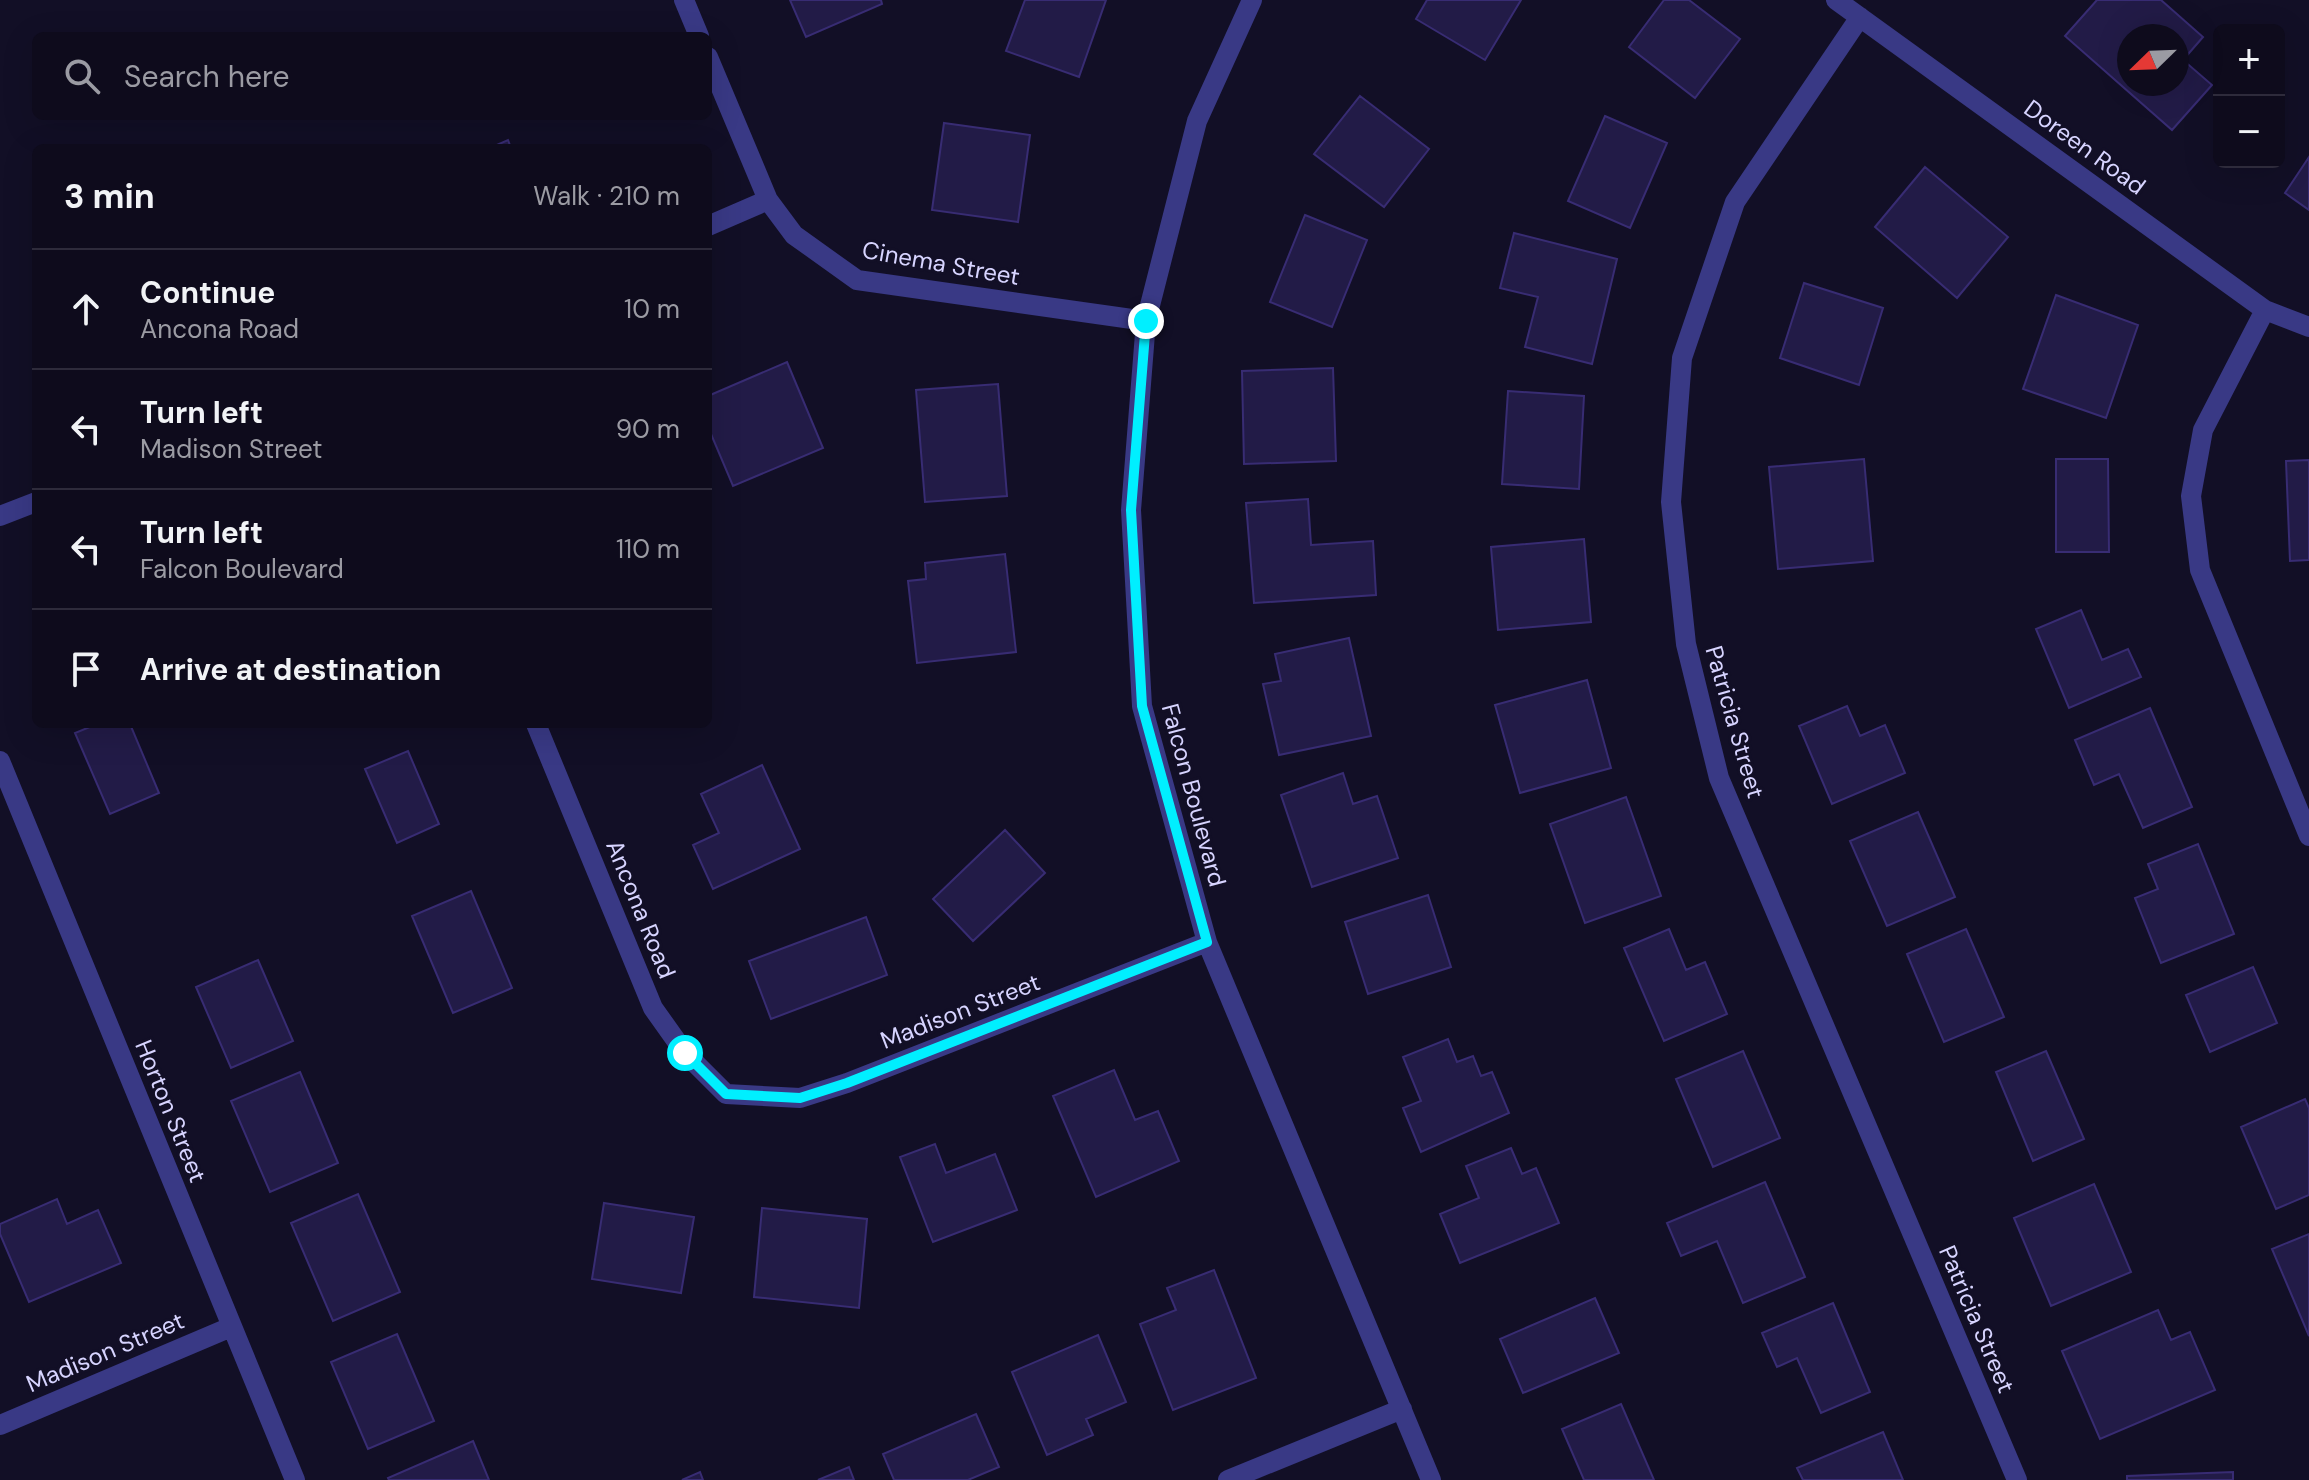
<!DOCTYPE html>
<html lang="en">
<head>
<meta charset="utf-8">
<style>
  body { margin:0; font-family:"DM Sans",sans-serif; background:#171425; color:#f1f3f6 }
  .controls { position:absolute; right:24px; top:24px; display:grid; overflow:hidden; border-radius:12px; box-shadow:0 8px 32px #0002 }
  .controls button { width:72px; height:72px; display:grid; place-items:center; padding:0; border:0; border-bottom:2px solid #2e2b3b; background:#0e0b1c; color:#f1f3f6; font:40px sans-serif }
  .compass { position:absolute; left:2117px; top:24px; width:72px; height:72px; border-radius:50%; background:#0e0b1c; box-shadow:0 8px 32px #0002; rotate:247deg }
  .stop { position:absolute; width:24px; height:24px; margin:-18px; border:6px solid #00efff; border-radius:50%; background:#fff }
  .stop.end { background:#00efff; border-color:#fff; box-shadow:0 2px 8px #0008 }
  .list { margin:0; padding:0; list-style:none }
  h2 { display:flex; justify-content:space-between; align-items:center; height:104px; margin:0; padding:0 32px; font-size:34px }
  h2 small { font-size:26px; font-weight:400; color:#9b9ba3 }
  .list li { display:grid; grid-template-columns:52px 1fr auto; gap:24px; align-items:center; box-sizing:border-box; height:120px; padding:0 32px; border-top:2px solid #2e2b3b }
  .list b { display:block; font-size:30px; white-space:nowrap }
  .list p { margin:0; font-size:26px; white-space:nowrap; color:#9b9ba3 }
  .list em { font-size:26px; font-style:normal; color:#9b9ba3 }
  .icon { flex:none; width:44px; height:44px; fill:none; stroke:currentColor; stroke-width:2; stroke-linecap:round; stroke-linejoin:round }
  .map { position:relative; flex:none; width:2309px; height:1480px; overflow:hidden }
  .search { position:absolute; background:#0e0b1c; box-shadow:0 8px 32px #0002; left:32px; top:32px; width:680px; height:88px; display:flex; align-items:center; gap:20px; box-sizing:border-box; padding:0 28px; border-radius:12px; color:#9b9ba3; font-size:30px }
  .panel { position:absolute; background:#0e0b1c; box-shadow:0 8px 32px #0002; left:32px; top:144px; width:680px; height:584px; border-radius:12px }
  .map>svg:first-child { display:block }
</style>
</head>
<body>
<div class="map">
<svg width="2309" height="1480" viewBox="0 0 2309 1480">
  <rect width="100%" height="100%" fill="#120f26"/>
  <path fill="#221b47" stroke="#382c73" stroke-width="2" fill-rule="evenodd" d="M790,0H881L882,4L806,37Z
    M1025,0H1106L1079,77L1006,51Z
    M1427,0H1521L1485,60L1416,19Z
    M1664,0H1689L1740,39L1695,98L1629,47Z
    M2097,0H2161L2203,37L2183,60L2212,85L2172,130L2065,36ZM2129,36H2177V84H2129Z
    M1360,96L1429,149L1384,207L1314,154Z
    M1605,116L1667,143L1630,228L1568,201Z
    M944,123L1030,135L1018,222L932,210Z
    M508,140L511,148H490Z
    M2309,157V210L2285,193Z
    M1925,167L2008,237L1957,298L1875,227Z
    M1305,215L1367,240L1332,327L1270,302Z
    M1514,233L1617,259L1592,364L1525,347L1538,297L1500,288Z
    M1804,283L1883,308L1859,385L1780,358Z
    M2056,295L2138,325L2106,418L2023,389Z
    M787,362L823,448L733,486L708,427V396Z
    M1333,368L1336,461L1244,464L1242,371Z
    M998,384L1007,496L925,502L916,390Z
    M1508,391L1584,396L1579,489L1502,484Z
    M1864,459L1873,561L1778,569L1769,467Z
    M2056,459H2108L2109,552H2056Z
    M2309,460V560L2290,561L2286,461Z
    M1308,499L1311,545L1373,541L1376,595L1254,603L1246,503Z
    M1584,539L1591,622L1498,630L1491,547Z
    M1005,554L1016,652L917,663L908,581L926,579L925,563Z
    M2081,610L2102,660L2128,649L2141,677L2069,708L2036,629Z
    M1349,638L1371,736L1279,755L1263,684L1281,681L1275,654Z
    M1587,680L1611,768L1520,793L1495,705Z
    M1847,706L1860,736L1885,725L1905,773L1832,804L1799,726Z
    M2150,708L2192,807L2143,828L2119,774L2094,785L2075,740Z
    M97,724H130L159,793L110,814L75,733Z
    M408,751L439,824L397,843L365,769Z
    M762,765L800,849L713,889L693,845L719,833L701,794Z
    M1343,773L1353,804L1377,796L1398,858L1312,887L1281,795Z
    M1626,797L1661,896L1585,923L1550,824Z
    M1918,812L1955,897L1887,926L1850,841Z
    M1005,830L1045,873L973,941L933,899Z
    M2198,844L2234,934L2161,963L2135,898L2158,889L2148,864Z
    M471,891L512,988L453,1013L412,916Z
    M1428,895L1451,967L1368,994L1345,922Z
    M866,917L887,975L771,1019L749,961Z
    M1669,929L1686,970L1705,962L1727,1014L1664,1041L1624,948Z
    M1966,929L2004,1017L1944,1042L1907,954Z
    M258,960L293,1041L231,1068L196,987Z
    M2253,967L2277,1023L2210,1052L2186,995Z
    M1448,1039L1457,1062L1473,1056L1481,1076L1492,1072L1509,1113L1421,1152L1403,1108L1421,1101L1403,1057Z
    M1743,1051L1780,1138L1713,1167L1676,1079Z
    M2046,1051L2084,1139L2033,1161L1996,1072Z
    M1114,1070L1135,1120L1158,1111L1179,1161L1096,1197L1053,1096Z
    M300,1072L338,1163L270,1192L231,1101Z
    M2305,1099L2309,1108V1195L2276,1209L2241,1127Z
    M935,1144L946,1173L995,1154L1017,1210L933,1242L900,1157Z
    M1511,1148L1522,1174L1536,1168L1559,1223L1460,1263L1440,1214L1479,1198L1466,1166Z
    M1765,1182L1805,1277L1743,1303L1717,1241L1681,1256L1667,1223Z
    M2094,1184L2131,1272L2051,1306L2014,1218Z
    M358,1194L400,1292L333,1321L291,1223Z
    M57,1199L67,1224L98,1210L121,1263L29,1302L0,1234V1224Z
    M604,1203L694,1217L681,1293L592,1279Z
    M762,1208L867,1219L859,1308L754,1297Z
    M2309,1234V1336L2272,1249Z
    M1214,1270L1256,1378L1173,1410L1140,1324L1176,1310L1167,1288Z
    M1595,1298L1619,1353L1523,1393L1500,1339Z
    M1833,1303L1870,1392L1821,1413L1797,1358L1777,1367L1762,1333Z
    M2158,1310L2171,1340L2190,1332L2215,1390L2100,1439L2062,1351Z
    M397,1334L434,1421L368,1449L331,1362Z
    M1098,1335L1126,1402L1086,1419L1093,1435L1047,1455L1012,1372Z
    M1621,1404L1654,1480H1584L1562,1429Z
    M976,1414L999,1467L968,1480H894L883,1454Z
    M1883,1432L1903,1480H1803L1797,1468Z
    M473,1441L489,1480H389L388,1478Z
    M849,1467L854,1480H818Z
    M700,1472L703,1480H682Z
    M2233,1472V1480H2127V1476Z"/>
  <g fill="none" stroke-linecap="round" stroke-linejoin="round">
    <path stroke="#393985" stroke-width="20" d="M684,0L699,36
      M1252,0L1197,121L1146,321L1131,510L1142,706L1207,942L1431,1480
      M1836,0L2265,310L2309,327
      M1860,17L1735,202L1682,358L1671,502L1686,644L1719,778L2017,1480
      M708,57L768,200L794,235L857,280L1146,321
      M708,226L768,200
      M2265,310L2203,430L2191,496L2200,570L2309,836
      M0,516L36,502
      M536,724L653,1008L685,1053L726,1094L800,1098L847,1083L1207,942
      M0,761L295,1480
      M0,1425L231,1327
      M1228,1480L1402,1409"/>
  </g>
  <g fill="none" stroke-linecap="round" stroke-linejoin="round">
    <path stroke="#00efff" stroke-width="10" d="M685,1053L726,1094L800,1098L847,1083L1207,942L1142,706L1131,510L1146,321"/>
  </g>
  <g text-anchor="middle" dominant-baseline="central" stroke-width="6" stroke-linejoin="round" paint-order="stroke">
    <g font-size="24" fill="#d7d4ff" stroke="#120f26">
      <text transform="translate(2085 147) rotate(36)">Doreen Road</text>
      <text transform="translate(941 263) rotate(10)">Cinema Street</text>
      <text transform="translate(1735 722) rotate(74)">Patricia Street</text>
      <text transform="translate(1194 795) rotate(75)">Falcon Boulevard</text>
      <text transform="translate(641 909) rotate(68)">Ancona Road</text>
      <text transform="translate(960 1011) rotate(-21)">Madison Street</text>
      <text transform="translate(171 1111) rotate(68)">Horton Street</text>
      <text transform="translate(1977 1319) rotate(67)">Patricia Street</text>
      <text transform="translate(105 1352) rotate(-23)">Madison Street</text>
    </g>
  </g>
</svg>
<div class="controls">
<button>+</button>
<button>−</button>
</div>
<svg class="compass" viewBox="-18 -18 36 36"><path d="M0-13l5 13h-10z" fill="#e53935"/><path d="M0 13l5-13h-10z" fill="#9b9ba3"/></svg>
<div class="stop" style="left:685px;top:1053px"></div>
<div class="stop end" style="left:1146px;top:321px"></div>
<div class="search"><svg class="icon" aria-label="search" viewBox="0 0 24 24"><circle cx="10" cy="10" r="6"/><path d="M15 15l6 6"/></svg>Search here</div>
<section class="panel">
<h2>3 min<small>Walk · 210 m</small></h2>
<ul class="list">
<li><svg class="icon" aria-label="ahead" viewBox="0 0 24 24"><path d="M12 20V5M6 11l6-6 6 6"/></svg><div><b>Continue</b><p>Ancona Road</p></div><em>10 m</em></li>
<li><svg class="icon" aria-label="left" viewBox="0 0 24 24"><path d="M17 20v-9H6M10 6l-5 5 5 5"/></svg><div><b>Turn left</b><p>Madison Street</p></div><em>90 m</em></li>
<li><svg class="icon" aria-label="left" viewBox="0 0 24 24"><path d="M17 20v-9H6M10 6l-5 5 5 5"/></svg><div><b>Turn left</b><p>Falcon Boulevard</p></div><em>110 m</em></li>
<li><svg class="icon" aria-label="arrive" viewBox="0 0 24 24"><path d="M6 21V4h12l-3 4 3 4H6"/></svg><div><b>Arrive at destination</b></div></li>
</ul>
</section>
</div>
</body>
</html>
